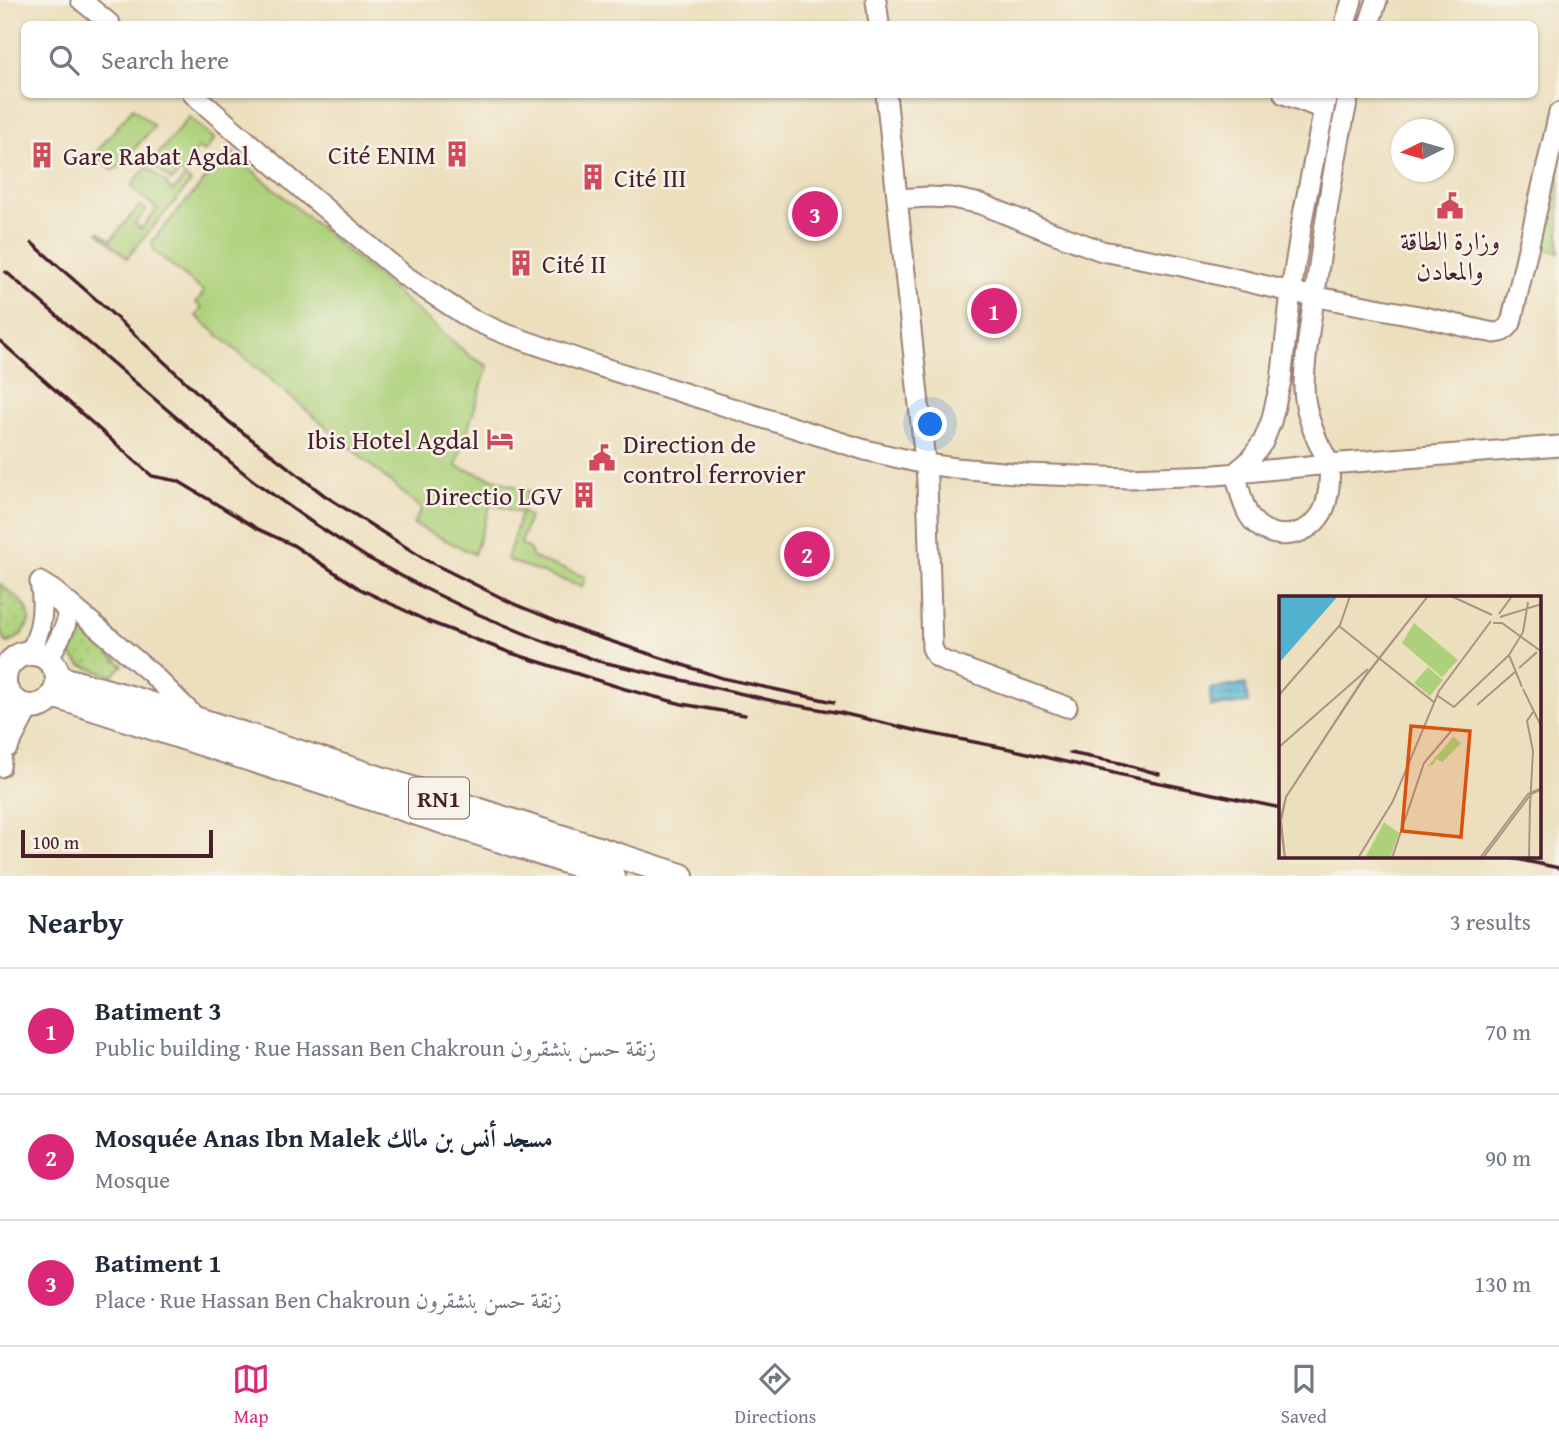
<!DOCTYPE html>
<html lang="en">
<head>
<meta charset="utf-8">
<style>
  body { margin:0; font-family:"Gentium Book Plus",Amiri,serif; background:#f6f6f7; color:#1f2937 }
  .compass { position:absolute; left:1391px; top:119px; width:63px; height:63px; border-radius:50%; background:#fff; box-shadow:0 2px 5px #0004; rotate:265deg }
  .scale { position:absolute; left:21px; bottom:18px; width:192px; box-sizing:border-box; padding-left:7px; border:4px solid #4a1f2b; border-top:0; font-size:19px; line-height:24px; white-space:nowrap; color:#4a1f2b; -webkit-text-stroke:5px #f7f3e8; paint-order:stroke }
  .you { position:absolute; left:931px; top:425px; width:24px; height:24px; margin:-18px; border:5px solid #fff; border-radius:50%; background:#1a73e8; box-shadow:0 0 0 10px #1a73e833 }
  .badge { display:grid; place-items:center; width:46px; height:46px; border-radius:50%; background:#db2777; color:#fff; font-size:23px; font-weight:700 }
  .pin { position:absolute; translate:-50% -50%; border:4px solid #fff; box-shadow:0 2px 7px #0006 }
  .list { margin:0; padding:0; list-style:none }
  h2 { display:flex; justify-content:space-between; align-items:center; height:91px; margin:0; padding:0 28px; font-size:30px }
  h2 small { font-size:23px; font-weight:400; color:#747a83 }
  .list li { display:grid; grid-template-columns:46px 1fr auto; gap:21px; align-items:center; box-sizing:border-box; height:126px; padding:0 28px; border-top:2px solid #e0e1e3 }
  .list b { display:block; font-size:26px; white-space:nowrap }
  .list p { margin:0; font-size:23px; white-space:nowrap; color:#747a83 }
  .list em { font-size:23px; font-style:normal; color:#747a83 }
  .icon { flex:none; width:38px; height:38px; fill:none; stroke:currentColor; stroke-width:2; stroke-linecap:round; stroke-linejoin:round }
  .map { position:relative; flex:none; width:1559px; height:876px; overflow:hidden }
  .search { position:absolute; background:#fff; box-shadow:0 2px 5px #0004; left:21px; right:21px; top:21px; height:77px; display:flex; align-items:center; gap:18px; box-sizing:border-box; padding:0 24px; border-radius:10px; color:#747a83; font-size:26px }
  .sheet { height:469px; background:#fff }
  nav { display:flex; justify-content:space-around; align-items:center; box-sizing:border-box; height:98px; border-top:2px solid #e0e1e3; background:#fff; font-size:19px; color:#747a83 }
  nav a { display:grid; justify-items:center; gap:4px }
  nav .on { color:#db2777 }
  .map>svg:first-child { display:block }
</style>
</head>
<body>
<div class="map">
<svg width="1559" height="876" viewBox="0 0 1559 876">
  <defs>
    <pattern id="grass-dots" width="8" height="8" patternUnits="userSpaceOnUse" patternTransform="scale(1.75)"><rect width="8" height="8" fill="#add17a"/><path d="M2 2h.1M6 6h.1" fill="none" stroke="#96b36a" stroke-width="1.8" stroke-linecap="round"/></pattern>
    <pattern id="water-rules" width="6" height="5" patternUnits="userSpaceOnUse" patternTransform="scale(1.75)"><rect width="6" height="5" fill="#51b2d0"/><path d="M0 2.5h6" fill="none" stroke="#4590a9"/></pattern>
  </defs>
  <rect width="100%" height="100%" fill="#f7f3e8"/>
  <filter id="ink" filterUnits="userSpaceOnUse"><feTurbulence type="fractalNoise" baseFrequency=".0143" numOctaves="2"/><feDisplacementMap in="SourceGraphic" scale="14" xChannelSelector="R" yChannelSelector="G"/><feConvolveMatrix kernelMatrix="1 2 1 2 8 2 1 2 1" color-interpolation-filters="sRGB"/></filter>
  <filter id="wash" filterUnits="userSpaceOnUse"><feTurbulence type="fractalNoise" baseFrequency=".00686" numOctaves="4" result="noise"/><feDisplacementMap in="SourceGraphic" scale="28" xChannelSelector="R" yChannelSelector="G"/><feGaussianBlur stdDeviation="1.57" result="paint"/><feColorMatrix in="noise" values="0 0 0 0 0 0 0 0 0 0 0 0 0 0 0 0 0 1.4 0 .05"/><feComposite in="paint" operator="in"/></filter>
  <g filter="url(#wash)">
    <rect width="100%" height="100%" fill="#ecdfbd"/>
    <path fill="url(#grass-dots)" stroke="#7c7852" stroke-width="2" d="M0,584C8,591 20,598 26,607C36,622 21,638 8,643L5,641L0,628Z
      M76,626L123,665L112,676L81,665L72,657L70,644Z"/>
    <path fill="#add17a" stroke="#7c7852" stroke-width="2" d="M133,108L154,126L119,167L113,170L94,155Z
      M189,117L215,139L204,152L198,148L189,159L194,164L184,175L180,172L172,181L151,163Z
      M1559,139V252L1534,247Z
      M230,151L470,356L488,366L456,466L529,491L522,513L529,516L521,544L530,550L533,558L586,577L582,587L507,560L521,513L491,504L474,554L413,524L422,509L196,316L202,308L196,303L204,292L154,251L152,241Z
      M147,167L168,185L167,187L173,191L185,177L191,182L127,258L98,232L99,231L111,240L140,205L146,210L135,224L141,229L157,209L133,189L132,184Z"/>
    <path fill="url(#water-rules)" stroke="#4e687e" stroke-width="2" d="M1246,684L1248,703L1211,707L1210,689Z"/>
  </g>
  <g filter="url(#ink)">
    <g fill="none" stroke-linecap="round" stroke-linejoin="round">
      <g stroke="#9b7f74" stroke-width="23">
        <path id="minor" d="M81,0L110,24
          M876,0L879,24
          M1345,24L1352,0
          M1369,24L1377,0
          M193,94L303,190L405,276L471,319L503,333L595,365L865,450L925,464L956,468L1027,474L1128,478L1216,475L1329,464L1559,446
          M886,94L927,480L932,648L937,657L946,662L1067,707
          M1284,94L1323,109
          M1327,94L1303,215L1291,292L1281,381L1271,422L1263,442L1249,461L1235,473C1240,489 1243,511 1254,522C1277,546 1318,534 1326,503C1329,492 1330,477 1329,466C1328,458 1321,449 1318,442C1310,424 1304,405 1304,385C1305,349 1312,314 1317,279C1326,217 1335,155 1349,94
          M898,199L928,197L952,198L981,204L1056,234L1102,251L1182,266L1291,292L1424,317L1484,331L1495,333L1501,332L1507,328L1511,323L1559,113
          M40,582L53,590L151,673L197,719
          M30,653C42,630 45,607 40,582
          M48,659C54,647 71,624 66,611C64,605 59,602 54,598
          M8,747L29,707
          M0,767L6,726L7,692"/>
      </g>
      <g stroke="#9b7f74" stroke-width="28">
        <path id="major" d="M4 680a27 27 0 1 1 54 0a27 27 0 1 1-54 0Z
          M58,678L130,698L681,876
          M53,695L612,876"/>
      </g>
      <use href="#minor" stroke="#fff" stroke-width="19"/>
      <use href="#major" stroke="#fff" stroke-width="24"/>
      <path stroke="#4a1f2b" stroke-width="3.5" d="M32,243L107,309L228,421L324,495L426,560L512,603L580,631L722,678L834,702
        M6,272L191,430L255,482L310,521L366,557L424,588L480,615L538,639L598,661L778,702L841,713L918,731L1010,749L1131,777L1281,808
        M0,341L152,476L178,481L258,529L293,545L360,589L427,621L511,653L625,689L682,704L745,715
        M1070,753L1120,763L1159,774
        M1507,857L1559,868"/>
    </g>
  </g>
  <defs>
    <g id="building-bare" transform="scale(2.1)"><path d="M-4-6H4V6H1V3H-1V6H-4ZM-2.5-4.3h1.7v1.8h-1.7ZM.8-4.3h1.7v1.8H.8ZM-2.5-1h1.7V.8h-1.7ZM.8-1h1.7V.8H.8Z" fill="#d1495b" stroke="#f7f3e8" stroke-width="2.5" paint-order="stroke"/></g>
    <g id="civic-bare" transform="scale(2.1)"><path d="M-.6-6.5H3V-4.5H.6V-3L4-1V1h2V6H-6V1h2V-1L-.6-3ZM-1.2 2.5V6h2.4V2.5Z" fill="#d1495b" stroke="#f7f3e8" stroke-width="2.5" paint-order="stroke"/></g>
    <g id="hotel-bare" transform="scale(2.1)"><path d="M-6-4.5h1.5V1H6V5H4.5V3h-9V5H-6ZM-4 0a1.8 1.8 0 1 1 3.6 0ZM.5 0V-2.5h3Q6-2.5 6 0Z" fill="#d1495b" stroke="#f7f3e8" stroke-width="2.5" paint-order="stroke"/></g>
  </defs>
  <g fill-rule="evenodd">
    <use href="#building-bare" x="457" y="154"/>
    <use href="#building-bare" x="42" y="155"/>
    <use href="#building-bare" x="593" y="177"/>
    <use href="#civic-bare" x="1450" y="206"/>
    <use href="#building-bare" x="521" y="263"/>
    <use href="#hotel-bare" x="500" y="439"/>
    <use href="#civic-bare" x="602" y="458"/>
    <use href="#building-bare" x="584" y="495"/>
  </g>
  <g text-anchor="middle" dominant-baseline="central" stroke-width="5" stroke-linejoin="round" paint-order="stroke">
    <rect fill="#f7f3e8" stroke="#7e5f64" stroke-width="2" x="409" y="777.5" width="60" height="41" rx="5"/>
    <g font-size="24" font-weight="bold" fill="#4a1f2b">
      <text x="439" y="798">RN1</text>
    </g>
    <g font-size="26" fill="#4a1f2b" stroke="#f7f3e8" text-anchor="start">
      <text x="436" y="154" text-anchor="end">Cité ENIM</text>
      <text x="63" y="155">Gare Rabat Agdal</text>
      <text x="614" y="177">Cité III</text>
      <text x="1450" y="240" text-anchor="middle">وزارة الطاقة<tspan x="1450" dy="30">والمعادن</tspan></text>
      <text x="542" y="263">Cité II</text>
      <text x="479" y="439" text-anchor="end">Ibis Hotel Agdal</text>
      <text x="623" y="443">Direction de<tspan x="623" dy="30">control ferrovier</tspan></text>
      <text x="563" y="495" text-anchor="end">Directio LGV</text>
    </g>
  </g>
  <g transform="translate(1279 596)">
    <rect width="262" height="262" fill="#ecdfbd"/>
    <path d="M135,27L179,64L163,81L123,47ZM149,71L164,84L151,100L135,87Z" fill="#add17a"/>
    <path d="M177,138L175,141L182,147L164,166L157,163L155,168L148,171ZM105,226L120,237L111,262H86Z" fill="#add17a"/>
    <path d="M0,0H59L0,67Z" fill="#51b2d0"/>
    <path fill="none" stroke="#ab9283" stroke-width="2" d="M172,0L213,19M220,18L233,0M221,21L263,8M214,27H223L263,56M60,30L156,107M240,72L258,56M243,91L230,59L244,36L249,6M244,93L263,132M0,99L61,29L71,0M159,100L175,111L230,59M198,109L236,76M0,151L89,73M251,210L254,155L248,125L254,116M6,262L2,225L7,201L86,81L149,0M6,262L1,225L7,201L86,80L149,0M79,262L114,205L160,95L212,25M113,262L145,167L173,134M201,262L249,198L263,192M204,262L252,198L263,193M250,262L251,207"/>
    <path fill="#d8530f" fill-opacity="0.15" stroke="#d8530f" stroke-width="3.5" d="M132,130L191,135L182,241L123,235Z"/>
    <rect width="262" height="262" fill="none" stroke="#4a1f2b" stroke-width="3.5"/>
  </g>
</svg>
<svg class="compass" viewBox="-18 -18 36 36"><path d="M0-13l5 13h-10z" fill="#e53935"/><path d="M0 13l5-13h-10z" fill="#747a83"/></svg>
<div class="scale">100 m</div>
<div class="you"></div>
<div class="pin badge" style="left:994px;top:311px">1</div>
<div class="pin badge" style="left:807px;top:554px">2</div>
<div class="pin badge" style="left:815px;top:214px">3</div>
<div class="search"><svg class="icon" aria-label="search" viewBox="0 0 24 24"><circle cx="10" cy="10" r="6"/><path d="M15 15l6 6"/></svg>Search here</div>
</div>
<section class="sheet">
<h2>Nearby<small>3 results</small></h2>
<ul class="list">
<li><span class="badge">1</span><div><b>Batiment 3</b><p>Public building · Rue Hassan Ben Chakroun زنقة حسن بنشقرون</p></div><em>70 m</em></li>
<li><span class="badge">2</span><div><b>Mosquée Anas Ibn Malek مسجد أنس بن مالك</b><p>Mosque</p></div><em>90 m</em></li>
<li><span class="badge">3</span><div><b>Batiment 1</b><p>Place · Rue Hassan Ben Chakroun زنقة حسن بنشقرون</p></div><em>130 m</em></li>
</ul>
</section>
<nav>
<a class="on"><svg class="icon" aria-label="map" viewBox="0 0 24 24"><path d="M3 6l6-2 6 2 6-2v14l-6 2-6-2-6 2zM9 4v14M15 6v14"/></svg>Map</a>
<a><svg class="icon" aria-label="directions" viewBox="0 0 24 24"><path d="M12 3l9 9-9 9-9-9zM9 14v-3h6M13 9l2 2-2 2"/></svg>Directions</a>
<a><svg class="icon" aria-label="saved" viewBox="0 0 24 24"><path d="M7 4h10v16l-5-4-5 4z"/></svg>Saved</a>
</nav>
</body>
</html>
